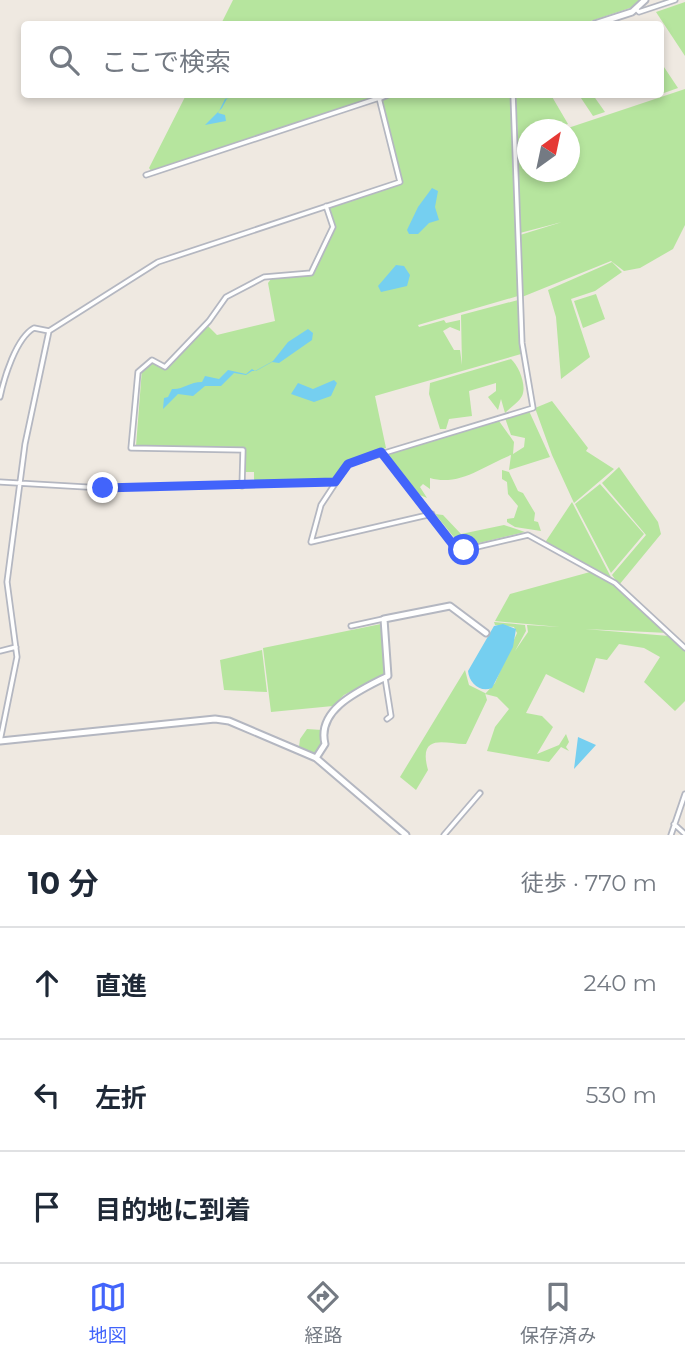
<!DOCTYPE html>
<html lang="ja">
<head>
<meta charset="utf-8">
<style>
  body { margin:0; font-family:Montserrat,"Noto Sans JP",sans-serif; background:#f2f2f3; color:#1f2937 }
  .compass { position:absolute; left:517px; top:119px; width:63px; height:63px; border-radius:50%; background:#fff; box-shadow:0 4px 10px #0003; rotate:33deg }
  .stop { position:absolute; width:21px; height:21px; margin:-16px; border:5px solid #4264fb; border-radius:50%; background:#fff }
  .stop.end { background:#4264fb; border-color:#fff; box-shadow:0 2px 7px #0008 }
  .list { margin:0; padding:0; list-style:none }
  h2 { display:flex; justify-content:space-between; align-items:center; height:91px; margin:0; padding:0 28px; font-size:30px }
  h2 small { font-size:23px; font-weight:400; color:#747a83 }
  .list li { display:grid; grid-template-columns:46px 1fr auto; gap:21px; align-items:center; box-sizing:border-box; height:112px; padding:0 28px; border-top:2px solid #e0e1e3 }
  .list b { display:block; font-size:26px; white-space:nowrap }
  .list em { font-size:23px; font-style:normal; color:#747a83 }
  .icon { flex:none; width:38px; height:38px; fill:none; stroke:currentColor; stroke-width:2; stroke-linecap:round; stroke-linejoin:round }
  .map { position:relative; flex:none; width:685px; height:835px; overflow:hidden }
  .search { position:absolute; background:#fff; box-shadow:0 4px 10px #0003; left:21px; right:21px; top:21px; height:77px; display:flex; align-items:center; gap:18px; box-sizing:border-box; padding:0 24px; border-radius:7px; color:#747a83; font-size:26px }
  .sheet { height:427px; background:#fff }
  nav { display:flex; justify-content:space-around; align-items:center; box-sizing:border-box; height:98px; border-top:2px solid #e0e1e3; background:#fff; font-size:19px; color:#747a83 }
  nav a { display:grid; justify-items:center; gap:4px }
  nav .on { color:#4264fb }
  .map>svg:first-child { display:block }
</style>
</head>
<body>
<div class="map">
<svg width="685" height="835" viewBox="0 0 685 835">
  <rect width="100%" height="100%" fill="#efe9e1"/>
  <path fill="#b6e59e" d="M233,0H640L633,7L582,24H221Z
    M685,2V56L656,12Z
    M660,61L678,88L661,94H660Z
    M685,89V225L673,249L640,268L624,271L611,261L522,297L520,235L562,222L520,233L518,145L527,142L528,172H570V130L565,129Z
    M396,94L511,95L518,296L418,325L419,327L444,320L446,323L460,320V331L450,327L443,331L454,350H460L462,365L461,315L518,300L521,354L375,396L386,448L347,463L334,481L254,483V472H244L245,447L136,446L142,369L151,362L165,369L207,325L217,335L275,321L268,283L271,279L313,274L335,227L329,207L403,182L382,103L383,99Z
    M186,95H382L152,172L149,168Z
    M516,95H551L568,124L554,129L528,130L527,139L518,143Z
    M579,95H593L605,112L593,116Z
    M612,262L622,272L595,291L571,299L590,357L561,379L556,317L548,290Z
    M596,294L605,319L583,328L574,301Z
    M511,359C519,366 527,386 522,396C519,402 510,408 505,413L501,399L498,410L488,397L496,391V383L469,391L472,416L449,419L446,429H440L429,394L430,383Z
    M552,401L588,448L586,451L614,469L574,503L552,455L535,408Z
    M529,411L550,457L509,470L511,455C485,465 459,487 430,478V489L423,484L420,487L427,498L420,495L387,456L388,452L499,421L514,442L513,454L524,447L525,438L511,435L505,418Z
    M619,467L658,522L661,534L619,585L612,575L646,535L602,483Z
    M502,470L509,472L518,491L523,493L535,513L534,521L538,522L541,531L515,527L507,522V519L514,518L518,506L508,494L507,482L502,479Z
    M600,484L644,534L611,573L575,504Z
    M572,502L613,581L544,544Z
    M435,514L443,515L461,534L504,525L525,532L462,547Z
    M590,572L615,584L668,633L585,629L669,636L685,650V701L675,711L644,682L660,657L644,648L619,644L607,660L596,658L584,693L546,674L526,713L542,716L553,727L537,754L559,745L566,734L569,742L566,747L569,751L561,747L549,762L487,751L495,727L509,709L497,697L485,694L495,683L517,633L514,627L495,625L494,622L525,625L526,631L515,651L528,632L527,625L560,627L495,621L510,594Z
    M381,624L385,674L344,695L333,706L271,712L263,648Z
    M262,650L267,692L224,690L220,660Z
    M465,670L469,685L485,693L487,700L466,744C448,745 417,731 428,770L416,790L400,777Z
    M307,729L322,730V744L314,755L299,747L300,739Z"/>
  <path fill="#75cff0" d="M229,95H240L225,99L218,113L225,115L226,121L205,125L222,108Z
    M432,188L438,191L435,207L439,220L429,223L418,234H409L407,230L418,207Z
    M396,265L404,266L410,275L407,286L381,292L378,286Z
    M308,329L313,333L312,340L279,363L272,362L256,371H252L246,375L234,373L221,386H205L193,396L178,394L163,409L164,398L168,397L172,389C183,390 189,382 202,382L205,376L219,379L228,370L246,374L252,369L255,371L273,361L288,342Z
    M334,380L337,383L331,396L314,402L291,394L298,383L313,389Z
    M503,624L516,629L513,647L492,688C480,693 469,683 468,671L494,626Z
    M578,737L596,745L574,769Z"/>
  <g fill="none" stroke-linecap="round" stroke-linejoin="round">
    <g stroke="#b4b7c1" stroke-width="7">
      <path id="street" d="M636,9L639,12L675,0
        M0,397C4,378 16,338 34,328L49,331L158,262L400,182L379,98L146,175
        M381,452L458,549L464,550L528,535L615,583L685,648
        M0,482L103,488L334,482
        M242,486L243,450L131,448L138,372L152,360L165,367L209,321L226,297L264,277L311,273L333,227L326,206
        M432,514L311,542L321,505L348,464L533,408L522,343L513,94
        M351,626L383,619
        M0,651L16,647
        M385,678L391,716L387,719
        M0,741L17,657L7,582L25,444L49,331
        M674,824L685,834
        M444,835L480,793
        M671,835L685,794"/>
    </g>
    <g stroke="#b4b7c1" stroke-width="9">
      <path id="secondary" d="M595,24L632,12L645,0
        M379,98L388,94
        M0,741L215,719L229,721L316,758L406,835
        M316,758L325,744C316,708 363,689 388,676L384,619L450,606L486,633"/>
    </g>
    <use href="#street" stroke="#fff" stroke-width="3.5"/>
    <use href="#secondary" stroke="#fff" stroke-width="5"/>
  </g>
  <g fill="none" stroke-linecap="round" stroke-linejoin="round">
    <path stroke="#4264fb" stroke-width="9" d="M103,488L335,482L348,464L381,452L454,546L464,550"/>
  </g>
</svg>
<svg class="compass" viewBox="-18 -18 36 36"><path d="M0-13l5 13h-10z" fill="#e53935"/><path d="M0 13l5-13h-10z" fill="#747a83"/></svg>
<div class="stop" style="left:464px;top:550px"></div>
<div class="stop end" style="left:103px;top:488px"></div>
<div class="search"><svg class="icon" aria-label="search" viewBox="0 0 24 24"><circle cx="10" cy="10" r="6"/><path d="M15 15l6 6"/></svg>ここで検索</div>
</div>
<section class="sheet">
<h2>10 分<small>徒歩 · 770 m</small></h2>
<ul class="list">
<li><svg class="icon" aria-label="ahead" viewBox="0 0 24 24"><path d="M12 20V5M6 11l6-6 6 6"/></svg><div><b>直進</b></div><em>240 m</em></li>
<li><svg class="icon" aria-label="left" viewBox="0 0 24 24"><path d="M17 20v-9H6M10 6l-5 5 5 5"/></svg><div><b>左折</b></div><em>530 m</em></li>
<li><svg class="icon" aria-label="arrive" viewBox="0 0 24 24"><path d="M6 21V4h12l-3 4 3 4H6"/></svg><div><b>目的地に到着</b></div></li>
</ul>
</section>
<nav>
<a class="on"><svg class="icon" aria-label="map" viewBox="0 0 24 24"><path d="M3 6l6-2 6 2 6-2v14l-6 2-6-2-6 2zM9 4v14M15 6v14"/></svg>地図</a>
<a><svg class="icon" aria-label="directions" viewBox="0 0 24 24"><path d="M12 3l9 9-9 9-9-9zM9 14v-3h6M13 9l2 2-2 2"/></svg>経路</a>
<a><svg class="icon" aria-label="saved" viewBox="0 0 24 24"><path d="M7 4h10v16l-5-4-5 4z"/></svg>保存済み</a>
</nav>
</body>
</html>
